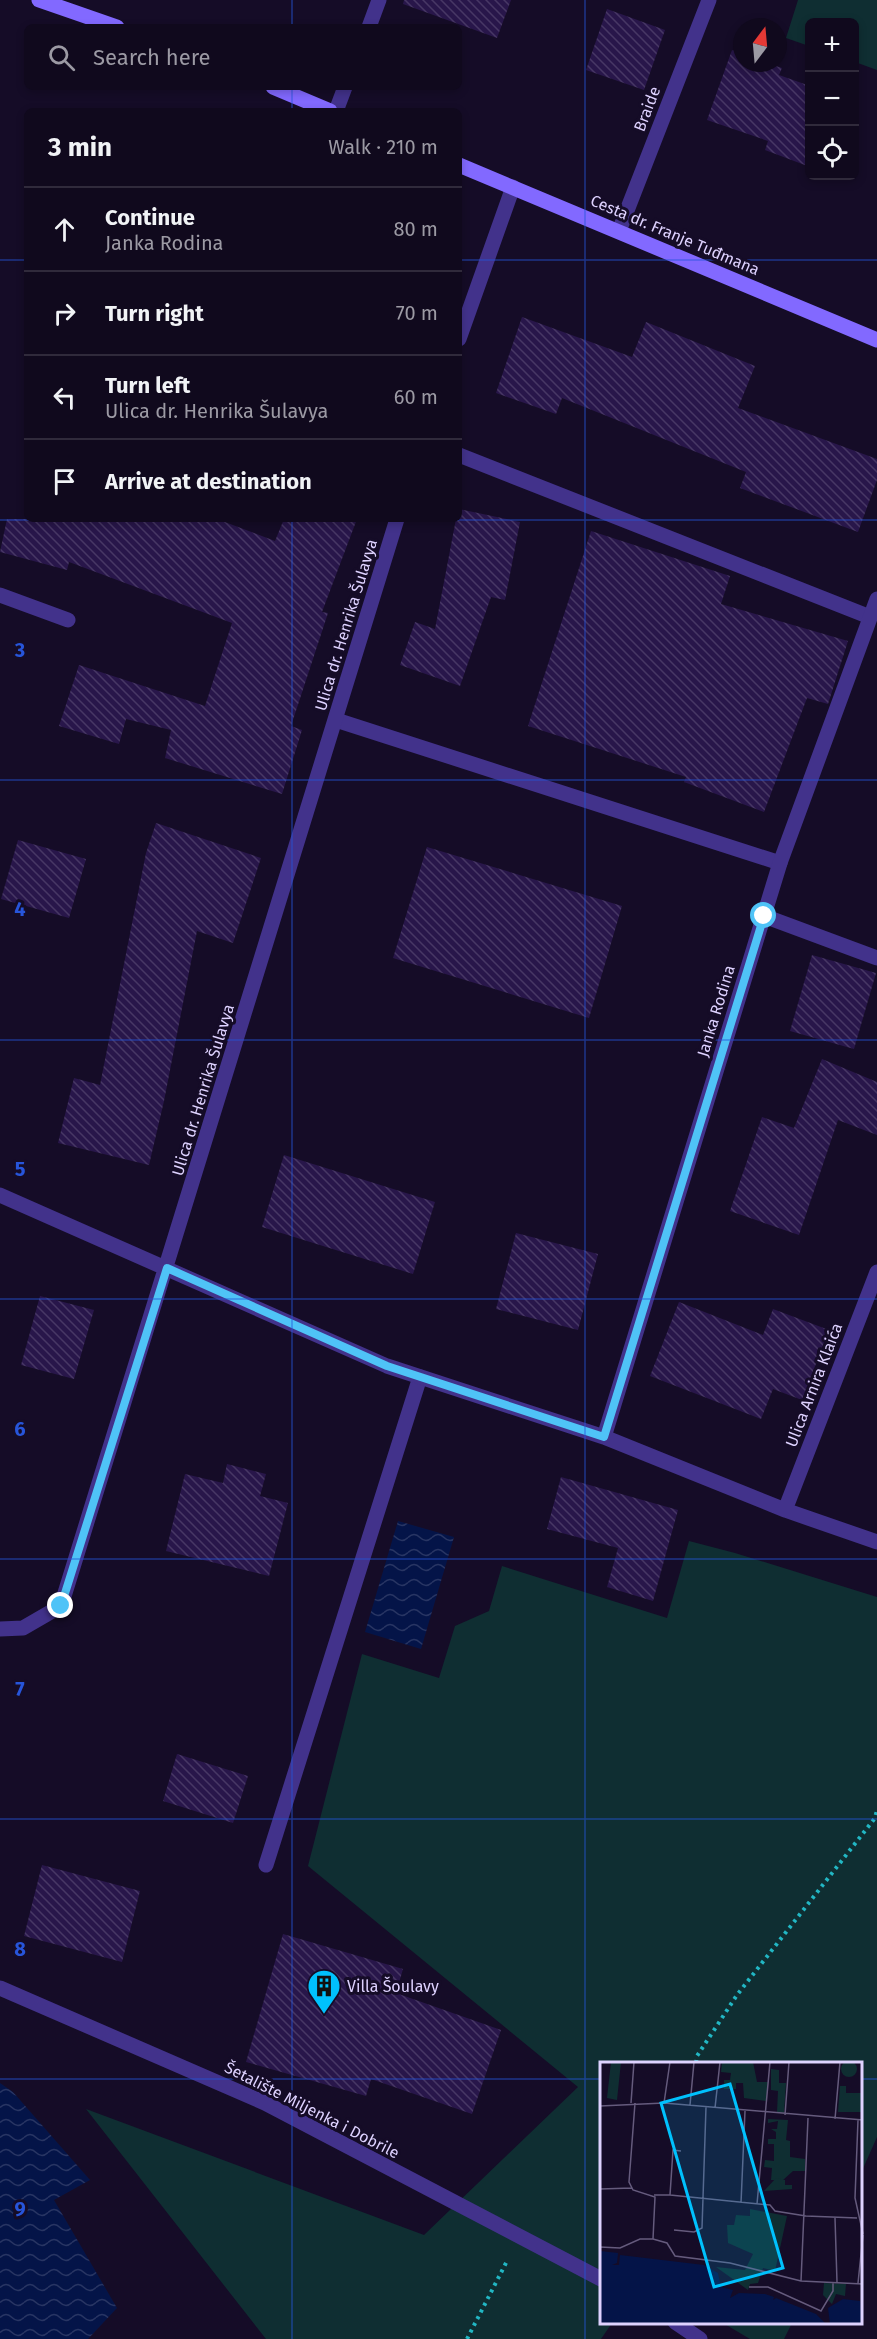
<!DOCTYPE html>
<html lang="en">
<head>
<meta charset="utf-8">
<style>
  body { margin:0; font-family:"Fira Sans",sans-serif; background:#1e172a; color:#f1f3f6 }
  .controls { position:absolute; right:18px; top:18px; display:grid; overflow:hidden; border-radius:9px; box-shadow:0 3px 9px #0003 }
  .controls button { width:54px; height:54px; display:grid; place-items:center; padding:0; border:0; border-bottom:2px solid #302a3b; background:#10091d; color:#f1f3f6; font:30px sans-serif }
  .compass { position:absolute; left:733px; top:18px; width:54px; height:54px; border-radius:50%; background:#10091d; box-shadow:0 3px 9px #0003; rotate:16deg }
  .stop { position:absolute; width:18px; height:18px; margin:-14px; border:4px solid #4fc3f7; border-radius:50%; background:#fff }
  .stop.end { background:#4fc3f7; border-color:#fff; box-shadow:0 2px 6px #0008 }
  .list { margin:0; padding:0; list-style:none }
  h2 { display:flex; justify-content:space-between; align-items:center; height:78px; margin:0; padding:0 24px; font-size:26px }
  h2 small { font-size:20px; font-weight:400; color:#9c9aa4 }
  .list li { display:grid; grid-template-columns:39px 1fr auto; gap:18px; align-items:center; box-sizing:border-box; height:84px; padding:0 24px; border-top:2px solid #302a3b }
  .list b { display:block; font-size:22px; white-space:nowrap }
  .list p { margin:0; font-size:20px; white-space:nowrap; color:#9c9aa4 }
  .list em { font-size:20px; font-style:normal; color:#9c9aa4 }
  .icon { flex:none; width:33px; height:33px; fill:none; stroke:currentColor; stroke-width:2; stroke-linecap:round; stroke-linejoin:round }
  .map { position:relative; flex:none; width:877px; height:2339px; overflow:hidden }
  .search { position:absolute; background:#10091d; box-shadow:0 3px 9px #0003; left:24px; top:24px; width:438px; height:66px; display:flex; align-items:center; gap:15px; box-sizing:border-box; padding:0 21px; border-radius:9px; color:#9c9aa4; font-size:22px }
  .panel { position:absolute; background:#10091d; box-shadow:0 3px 9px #0003; left:24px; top:108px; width:438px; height:414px; border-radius:9px }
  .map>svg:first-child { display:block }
</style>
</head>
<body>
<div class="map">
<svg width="877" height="2339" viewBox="0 0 877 2339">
  <defs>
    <pattern id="water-waves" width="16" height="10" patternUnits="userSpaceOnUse" patternTransform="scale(1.5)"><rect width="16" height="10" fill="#041448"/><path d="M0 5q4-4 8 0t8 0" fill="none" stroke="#283563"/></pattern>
    <pattern id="building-back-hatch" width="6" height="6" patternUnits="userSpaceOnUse" patternTransform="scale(1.5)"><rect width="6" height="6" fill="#28164a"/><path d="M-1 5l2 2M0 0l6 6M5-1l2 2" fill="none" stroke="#473765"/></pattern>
  </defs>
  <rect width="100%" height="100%" fill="#150c27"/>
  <path fill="#0f2e32" d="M798,0H877V70L855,62L854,22H810L809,46L786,38Z
    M689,1541L735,1553L877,1597V2137L861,2173L860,2063H601V2322L612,2323L601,2339H266L86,2109L424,2235L578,2087L308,1866L362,1654L439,1678L455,1626L489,1611L502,1566L667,1618Z
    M723,2323L792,2322V2323L784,2339H750Z"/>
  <path fill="url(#water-waves)" d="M398,1521L454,1537L421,1649L365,1632Z
    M0,2083L13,2092L90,2180L54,2200L117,2308L88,2339H0Z"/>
  <path fill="url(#building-back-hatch)" d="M404,0H511L497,38L403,4Z
    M607,9L665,30L644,90L586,70Z
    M732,50L742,54V63H767L782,68L779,75L810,86V167L765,150L768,141L707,120Z
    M522,317L632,357L646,322L755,366L738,408L877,459V480L858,532L740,488L746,472L562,398L556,414L496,393Z
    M459,509L520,522L505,600L491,597L460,686L400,665L415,622L435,629L456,519H459Z
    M7,519H217L275,541L284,519H357L322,612L328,613L291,726L302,730L282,794L165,758L171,730L126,719L119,744L59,726L79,665L205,706L232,623L69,562L67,570L0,552Z
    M591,531L730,576L721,604L848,641L828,704L807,698L764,812L684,782L686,777L528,726Z
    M156,823L261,858L233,943L197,931L164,1101L149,1165L58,1143L74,1078L100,1085L146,853Z
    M18,840L86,859L69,918L1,899Z
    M427,847L622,906L589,1018L393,958Z
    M812,955L876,973L854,1049L790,1031Z
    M822,1059L877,1082V1135L838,1120L799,1235L730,1211L762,1117L794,1128Z
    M284,1155L435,1202L413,1274L262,1227Z
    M516,1233L598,1254L578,1330L496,1309Z
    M40,1296L94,1310L74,1379L21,1365Z
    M679,1302L763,1335L773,1309L829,1330L802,1400L773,1389L761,1419L650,1376Z
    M227,1464L266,1474L260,1496L288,1503L269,1576L166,1551L185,1474L223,1483Z
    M561,1477L678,1510L653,1601L607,1587L618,1548L547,1529Z
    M177,1754L248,1776L233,1823L163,1801Z
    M42,1865L140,1891L122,1962L24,1936Z
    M283,1934L403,1969L396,1993L501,2030L472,2114L371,2079L366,2096L246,2062Z"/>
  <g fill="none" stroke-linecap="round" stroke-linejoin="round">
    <path stroke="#22b7c4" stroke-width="4" stroke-dasharray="3 4.5" stroke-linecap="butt" d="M696,2063L697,2056L737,1995L875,1818L877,1810
      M467,2339L507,2261"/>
    <path stroke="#42328b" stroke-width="15" d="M459,455L870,617
      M336,720L780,863
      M764,916L877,958
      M266,1865L420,1377"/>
    <path stroke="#42328b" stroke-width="15" d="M369,27L379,0
      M336,111L345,87
      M619,231L709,0
      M459,339L513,187
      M0,595L68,620
      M0,1195L387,1366L604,1437L785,1510L877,1542
      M604,1437L780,863L877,599
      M785,1510L877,1272
      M0,1629L23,1628L61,1606L397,519
      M0,1988L265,2103L601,2279
      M675,2322L700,2339"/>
    <path stroke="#8269ff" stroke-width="15" d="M39,0L117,27
      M273,87L330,111
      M459,165L877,340"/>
  </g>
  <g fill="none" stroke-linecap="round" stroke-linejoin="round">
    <path stroke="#4fc3f7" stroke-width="8" d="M61,1606L167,1268L387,1366L604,1437L764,916"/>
  </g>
  <path fill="none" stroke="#2755da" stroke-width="1.5" stroke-opacity="0.55" d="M292,0V27M585,0V2339M292,87V111M0,260H27M459,260H877M292,519V2339M0,520H877M0,780H877M0,1040H877M0,1299H877M0,1559H877M0,1819H877M0,2079H601M860,2079H877"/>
  <defs>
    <g id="building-pin" transform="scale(1.725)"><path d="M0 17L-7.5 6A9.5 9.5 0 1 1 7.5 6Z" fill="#00c1fd" stroke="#150c27"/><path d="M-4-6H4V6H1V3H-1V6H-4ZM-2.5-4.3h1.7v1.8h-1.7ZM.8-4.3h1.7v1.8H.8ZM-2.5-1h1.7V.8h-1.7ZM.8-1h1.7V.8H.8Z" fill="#111"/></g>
  </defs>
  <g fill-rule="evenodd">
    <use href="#building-pin" x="324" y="1986"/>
  </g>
  <g text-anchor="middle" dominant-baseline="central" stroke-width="6" stroke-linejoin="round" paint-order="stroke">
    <g font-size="16" fill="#ded2ff" stroke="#150c27">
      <text transform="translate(647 109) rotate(-69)">Braide</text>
      <text transform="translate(675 235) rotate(23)">Cesta dr. Franje Tuđmana</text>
      <text transform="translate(346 625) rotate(-73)">Ulica dr. Henrika Šulavya</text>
      <text transform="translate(716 1011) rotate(-73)">Janka Rodina</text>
      <text transform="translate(203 1090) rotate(-73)">Ulica dr. Henrika Šulavya</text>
      <text transform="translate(814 1385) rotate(-69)">Ulica Arnira Klaića</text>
      <text transform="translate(312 2110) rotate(27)">Šetalište Miljenka i Dobrile</text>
    </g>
    <g font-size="16" fill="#ded2ff" stroke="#150c27" text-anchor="start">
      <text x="347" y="1986">Villa Šoulavy</text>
    </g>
  </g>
  <g transform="translate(600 2062)">
    <rect width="262" height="262" fill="#150c27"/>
    <path d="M122,0H153L157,20H168L166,39L144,36L143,21H136V27H124V18H130L131,11L121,10ZM171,7L179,8V21H186L184,51L177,50L178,29L171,28ZM168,57L188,58L186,78L190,79V95L205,97V109H193L183,118H171L172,106L164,105L165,98L174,99V82H168V77H176V70L171,67H177L178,59L168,61ZM150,147L187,154L175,209L163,206L158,221L150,222L148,228L116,205L145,208L153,192L128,181L127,163H134L136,153L150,154Z" fill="#0f2e32"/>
    <path d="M11,0H21L17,38L7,36ZM176,116L185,118V123H192V127L164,129ZM224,221L246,222L245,234L236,232L232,242L223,233Z" fill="#0f2e32"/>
    <path d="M241 7a8 8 0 1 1 16 0a8 8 0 1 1-16 0ZM240,24H246V31H262V50H238Z" fill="#0f2e32"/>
    <path d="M0,189L18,191L17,201L12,203H19L20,193L104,203L118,211L121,225L133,228L130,236L139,231L165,232L174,235L173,238L176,236L216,252L226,262H0ZM260,234L262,262H230L228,246L243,237L260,239Z" fill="#041448"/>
    <path fill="none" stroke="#655b7d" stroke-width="1.5" d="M31,41L34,0M35,41L29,120L33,128L55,135L53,177M64,41L70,0M90,43L94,0M0,44L64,41L263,58M115,46L120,0M185,53L189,0M235,57L240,0M258,58L255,136L263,172M0,127L32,126M54,133H70L73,88L81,89M70,133L170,143L175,149L206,154L257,156M141,141L145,49M157,142L170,0M235,156L237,220M74,168L94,170L102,166L106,45M0,185L20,186L40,177H53L67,181L75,194L130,201L201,219L263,222M201,219L208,56M258,221L263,173M149,225H168L221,249L233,229V220"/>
    <path fill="#00c1fd" fill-opacity="0.15" stroke="#00c1fd" stroke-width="3" d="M130,22L183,206L114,225L61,41Z"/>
    <rect width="262" height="262" fill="none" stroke="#ded2ff" stroke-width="3"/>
  </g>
  <g font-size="20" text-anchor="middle" font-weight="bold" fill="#2755da" stroke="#150c27" stroke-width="6" stroke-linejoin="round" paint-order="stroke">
    <text x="20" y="657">3</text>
    <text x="20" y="916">4</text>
    <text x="20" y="1176">5</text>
    <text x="20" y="1436">6</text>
    <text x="20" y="1696">7</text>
    <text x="20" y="1956">8</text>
    <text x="20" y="2216">9</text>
  </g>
</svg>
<div class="controls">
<button>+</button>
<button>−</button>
<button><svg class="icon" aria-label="locate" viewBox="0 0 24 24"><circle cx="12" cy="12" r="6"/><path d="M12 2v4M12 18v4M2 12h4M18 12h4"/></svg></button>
</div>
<svg class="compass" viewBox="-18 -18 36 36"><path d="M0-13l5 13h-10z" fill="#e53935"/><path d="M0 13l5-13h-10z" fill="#9c9aa4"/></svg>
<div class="stop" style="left:764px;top:916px"></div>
<div class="stop end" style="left:61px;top:1606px"></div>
<div class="search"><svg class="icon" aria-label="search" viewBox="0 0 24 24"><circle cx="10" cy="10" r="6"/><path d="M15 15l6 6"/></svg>Search here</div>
<section class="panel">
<h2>3 min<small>Walk · 210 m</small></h2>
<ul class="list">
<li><svg class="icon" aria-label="ahead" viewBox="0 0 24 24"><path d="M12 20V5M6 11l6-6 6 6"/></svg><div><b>Continue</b><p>Janka Rodina</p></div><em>80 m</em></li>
<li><svg class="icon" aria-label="right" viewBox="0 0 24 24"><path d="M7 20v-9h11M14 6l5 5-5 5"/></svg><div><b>Turn right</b></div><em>70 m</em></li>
<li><svg class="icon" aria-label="left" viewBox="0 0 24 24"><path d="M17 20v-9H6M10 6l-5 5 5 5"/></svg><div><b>Turn left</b><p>Ulica dr. Henrika Šulavya</p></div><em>60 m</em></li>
<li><svg class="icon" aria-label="arrive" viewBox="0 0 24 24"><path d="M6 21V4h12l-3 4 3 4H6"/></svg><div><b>Arrive at destination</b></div></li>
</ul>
</section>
</div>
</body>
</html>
